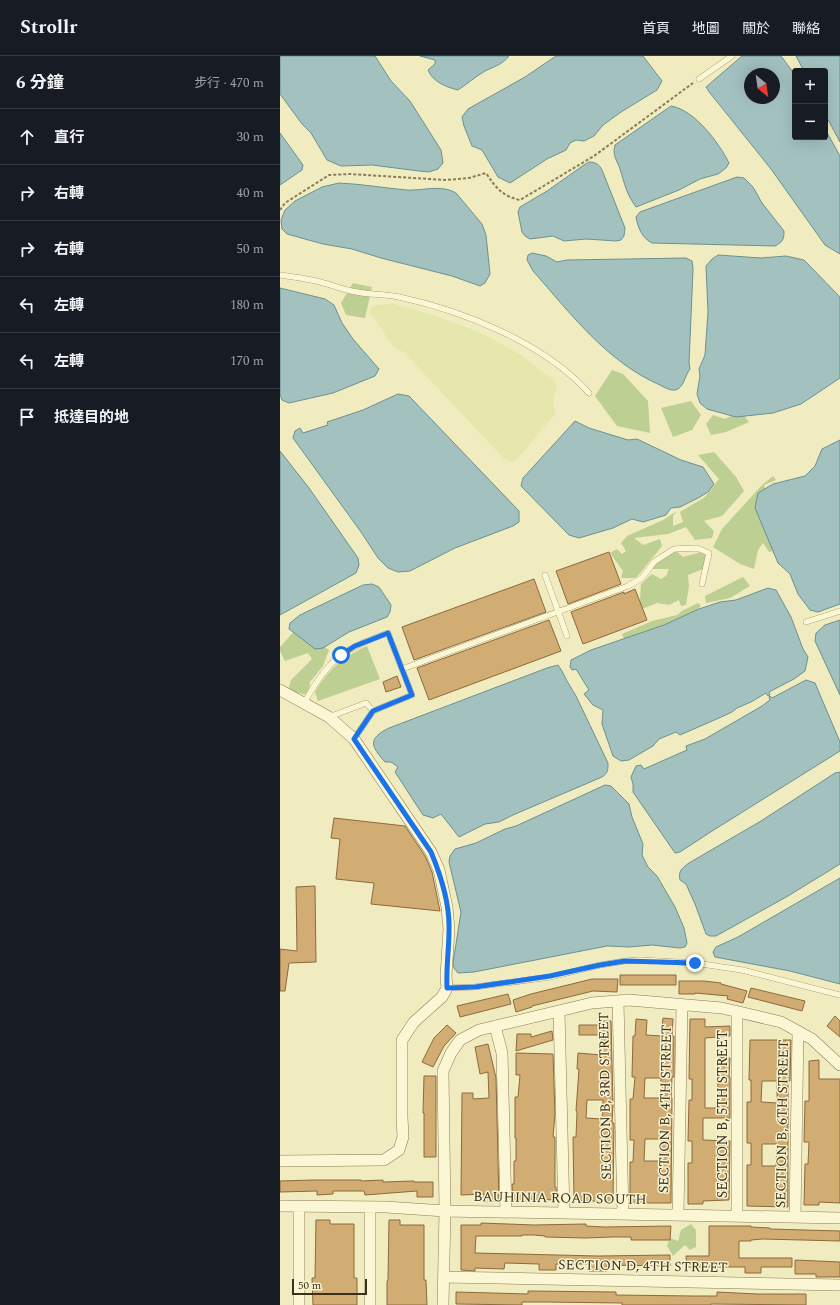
<!DOCTYPE html>
<html lang="zh-TW">
<head>
<meta charset="utf-8">
<style>
  body { margin:0; font-family:Spectral,"Noto Sans TC",serif; background:#20242c; color:#f1f3f6 }
  .controls { position:absolute; right:12px; top:12px; display:grid; overflow:hidden; border-radius:4px; box-shadow:0 4px 16px #0002 }
  .controls button { width:36px; height:36px; display:grid; place-items:center; padding:0; border:0; border-bottom:1px solid #363941; background:#171b24; color:#f1f3f6; font:20px sans-serif }
  .compass { position:absolute; left:464px; top:12px; width:36px; height:36px; border-radius:50%; background:#171b24; box-shadow:0 4px 16px #0002; rotate:151deg }
  .scale { position:absolute; left:12px; bottom:10px; width:75px; box-sizing:border-box; padding-left:4px; border:2px solid #3a301c; border-top:0; font-size:11px; line-height:14px; white-space:nowrap; color:#3a301c; -webkit-text-stroke:3px #f8f3d0; paint-order:stroke }
  .stop { position:absolute; width:12px; height:12px; margin:-9px; border:3px solid #1a73e8; border-radius:50%; background:#fff }
  .stop.end { background:#1a73e8; border-color:#fff; box-shadow:0 1px 4px #0008 }
  .list { margin:0; padding:0; list-style:none }
  h2 { display:flex; justify-content:space-between; align-items:center; height:52px; margin:0; padding:0 16px; font-size:17px }
  h2 small { font-size:13px; font-weight:400; color:#9ea1a6 }
  .list li { display:grid; grid-template-columns:26px 1fr auto; gap:12px; align-items:center; box-sizing:border-box; height:56px; padding:0 16px; border-top:1px solid #363941 }
  .list b { display:block; font-size:15px; white-space:nowrap }
  .list em { font-size:13px; font-style:normal; color:#9ea1a6 }
  .icon { flex:none; width:22px; height:22px; fill:none; stroke:currentColor; stroke-width:2; stroke-linecap:round; stroke-linejoin:round }
  .map { position:relative; flex:none; width:560px; height:1249px; overflow:hidden }
  header { display:flex; align-items:center; gap:24px; box-sizing:border-box; height:56px; padding:0 20px; background:#171b24; border-bottom:1px solid #363941 }
  header strong { font-size:19px }
  nav { display:flex; gap:22px; margin-inline-start:auto; font-size:14px }
  main { display:flex }
  aside { flex:1; background:#171b24 }
  .map>svg:first-child { display:block }
</style>
</head>
<body>
<header>
<strong>Strollr</strong>
<nav><a>首頁</a><a>地圖</a><a>關於</a><a>聯絡</a></nav>
</header>
<main>
<aside>
<h2>6 分鐘<small>步行 · 470 m</small></h2>
<ul class="list">
<li><svg class="icon" aria-label="ahead" viewBox="0 0 24 24"><path d="M12 20V5M6 11l6-6 6 6"/></svg><div><b>直行</b></div><em>30 m</em></li>
<li><svg class="icon" aria-label="right" viewBox="0 0 24 24"><path d="M7 20v-9h11M14 6l5 5-5 5"/></svg><div><b>右轉</b></div><em>40 m</em></li>
<li><svg class="icon" aria-label="right" viewBox="0 0 24 24"><path d="M7 20v-9h11M14 6l5 5-5 5"/></svg><div><b>右轉</b></div><em>50 m</em></li>
<li><svg class="icon" aria-label="left" viewBox="0 0 24 24"><path d="M17 20v-9H6M10 6l-5 5 5 5"/></svg><div><b>左轉</b></div><em>180 m</em></li>
<li><svg class="icon" aria-label="left" viewBox="0 0 24 24"><path d="M17 20v-9H6M10 6l-5 5 5 5"/></svg><div><b>左轉</b></div><em>170 m</em></li>
<li><svg class="icon" aria-label="arrive" viewBox="0 0 24 24"><path d="M6 21V4h12l-3 4 3 4H6"/></svg><div><b>抵達目的地</b></div></li>
</ul>
</aside>
<div class="map">
<svg width="560" height="1249" viewBox="0 0 560 1249">
  <rect width="100%" height="100%" fill="#f1ebc0"/>
  <path fill="#e6e7ad" d="M114,248L153,259L204,278L241,299L273,323L277,330L273,347L276,357L237,403L232,406L224,403L124,296L114,292L90,256L91,251L97,249Z"/>
  <path fill="#bdcf93" d="M73,227L92,231L85,262L66,259L61,247Z
    M332,314L343,318L368,345L370,377L337,370L315,340Z
    M411,345L421,359L412,374L393,381L381,352Z
    M461,355L469,366L446,376L431,379L426,368L433,359L445,363Z
    M434,396L456,421L464,435L442,460L424,465L434,475L432,482L415,484L406,471L388,478L354,482L363,489L380,483L382,490L356,522H341L343,515L330,497L337,493L342,498L346,495L341,487L347,480L383,464L397,455L393,460V470L403,466L400,456L425,441L439,423L418,399Z
    M493,420L496,424L484,429L488,440L497,494L489,496L483,487L478,494L474,513L460,508L433,491L442,473L482,429Z
    M394,493L403,501L425,495L426,512L408,519L409,530L406,549L401,550L399,544L389,549L377,547L362,553L360,544L361,528L372,518L381,523L386,520L389,513H370L378,503Z
    M463,521L470,530L450,542L426,547L425,540Z
    M418,547L421,550L410,561L345,585L342,578L372,565L397,559L402,555Z
    M17,572L49,594L43,610L30,626L29,639L8,635L11,624L32,603L28,597L5,605L0,595V591Z
    M87,590L100,623L38,645L35,636C49,613 63,601 87,590Z
    M411,1168L416,1174V1191L410,1194L405,1189L393,1200L387,1190L390,1182L398,1185L401,1174Z"/>
  <path fill="#a3c2bf" stroke="#6a918f" fill-rule="evenodd" d="M0,0H95L111,25L130,45L142,64L161,94L163,107L158,113L149,116L139,115L92,109L61,110L47,104L31,77L22,68L0,38Z
    M140,0H229C222,9 213,11 205,15C195,21 187,28 178,34C166,31 153,26 148,14L155,8V4Z
    M276,0H363L382,25L377,34L341,56L323,69L314,80L304,85L296,84L290,87L286,94L267,103L230,127L218,121L202,94L192,90L184,70L182,61L188,53L245,21Z
    M462,0H501L515,19V81H545V73L560,100V198L545,189L491,113L430,37L426,31ZM470,18H494V42H470Z
    M516,0H560V86L545,58V15H524Z
    M391,50C415,54 439,87 449,107L446,112L438,118L420,123L399,134L356,151C346,137 345,129 340,113C337,104 332,99 335,89Z
    M0,77L23,109L22,114L0,129Z
    M309,106C315,106 319,108 322,114L345,172L344,180L341,184L336,185L306,183L284,185L273,180L250,183L245,180L242,176L238,156L240,151L267,135L304,109Z
    M457,121L464,122L473,131L482,147L504,175C504,183 503,186 495,190L372,187C362,182 358,172 356,161L360,156Z
    M59,127C82,128 104,132 127,134C143,135 160,128 176,137L202,168L206,179L210,218L205,227L200,230L172,220L101,202L72,193L43,188L7,178L2,173L1,164L5,154L15,145L42,131Z
    M252,197L266,200L277,206L287,204L406,202L412,205L413,213L409,307L410,313C405,319 405,328 398,333C393,336 385,332 380,329C327,306 291,258 253,215L247,204L248,199Z
    M438,199L481,202L506,200L524,204L560,241V322L521,348L493,357L456,361L427,353L420,347L417,338L420,320L419,313L425,299L428,256L426,210L432,203Z
    M0,232L45,243L54,249L62,267L73,283L99,313L95,320L53,337L9,347L2,344L0,338Z
    M118,338L129,340L239,455V466L233,470L175,492L130,515L118,516L108,512L98,502L81,476L13,382L15,375L20,372L23,377L48,369L47,366L83,354Z
    M295,365L309,372L348,384L357,383L401,404L423,411L434,428L428,436L418,442L400,451L391,452L386,459L363,466L352,463L333,472L299,482L289,479L241,430L243,422Z
    M560,384V548L538,556L530,554L518,538L510,518L498,507L475,452L478,437L493,428L525,420L535,410L542,393Z
    M0,395L29,432L78,502L79,509L76,517L0,559Z
    M92,528L99,531L111,549L110,556L107,561L69,576L43,592L35,593L9,573L10,567L20,559L83,529Z
    M488,532L496,534L511,561L523,593L528,601L525,615L514,623L489,636L490,639L488,640L486,637L471,646L457,652L452,656L439,662L400,679L396,676L379,683L373,690L349,704L341,705L333,700L322,668L323,654L313,649L304,638L309,634L296,613L292,614L290,611L291,604L311,594L384,569L419,553L440,546L456,544Z
    M560,564V639L535,585L536,577L545,569Z
    M278,609L282,615L287,625L296,640L328,707C328,714 328,717 322,721L233,759L219,766L205,768L179,781L161,758L153,762L143,759L115,716L118,711L111,706H105C91,690 87,683 109,672L267,612Z
    M526,624L535,627L560,686V695L429,777L400,796L395,797L353,736V728L351,721L356,710L361,709L364,713L407,694L406,690L425,683L482,650L490,644L489,641L490,640L492,642Z
    M560,716V808L508,840L436,880H430L426,878L415,848L406,828L400,824C398,815 402,812 409,807L481,765L555,717Z
    M325,729L331,730L349,748L352,761L363,788L362,799L368,811L377,820L395,851L404,872L407,887L405,891L400,892L372,889L349,891L327,890L194,916L178,917L174,912L173,907L181,856L169,806L170,800L175,793L196,787L225,773L236,770Z
    M560,822V928L510,915L435,901L433,896L436,891L458,881Z"/>
  <path fill="#d1ac73" stroke="#8c6a3b" fill-rule="evenodd" d="M329,496L341,528L288,548L276,515Z
    M254,523L266,556L134,604L122,571Z
    M355,533L367,564L303,588L291,556L344,536V538Z
    M269,564L281,595L149,644L137,612Z
    M117,620L121,631L106,636L103,626Z
    M54,762L125,770L145,800L152,816L160,855L91,848L94,827L56,823L60,783L51,782Z
    M35,830L36,906L9,907L5,935H0V893L17,895L16,831Z
    M340,919H396V929H340Z
    M312,923H338L337,936L313,935L252,950V951L236,956L233,944L251,938Z
    M399,925H424L441,927V928L467,935L463,947L447,943L448,940L415,937V938H399Z
    M471,932L525,945L522,955L468,941Z
    M228,938L231,948L180,961L177,950Z
    M555,960L560,965V981L547,970Z
    M383,962L393,963L392,980H394V1021H392L391,1042H392L391,1147H350V1106H353L354,1084H350V1043H353L355,1021H352L353,980H355L356,963L367,964L366,979L381,980ZM365,1022H381L380,1042H364ZM365,1083H381L380,1105H364Z
    M410,963H425V971L450,970V980L425,982V1052H436L440,1001L450,1002L449,1021H450V1062H423V1084L450,1085L449,1144L423,1145V1148H408V1107H412V1085H408L409,1044H412V1023H409Z
    M321,965H331L333,1048L332,1067H334L333,1146L294,1144L293,1081H296L297,1056L296,1055L299,1013H297L298,997L321,999V979H299V969H321ZM307,1044H323L322,1063L306,1062Z
    M167,969L176,977L164,990L153,1011L142,1006L154,982Z
    M272,975L273,984L236,995L237,978H251V981Z
    M470,984H511L510,1025H508V1151L467,1150V1109H471V1087H467V1046H471V1024H469ZM482,1025H497V1047L481,1046ZM482,1088H497L496,1110H482Z
    M208,988L216,1022L219,1145L204,1146V1138L181,1139L182,1037H193V1043L209,1042L208,1016L200,1018L195,991Z
    M236,997L273,998L275,1058L273,1081H275V1131H276L277,1144L250,1143V1145L235,1146V1145H233L232,1128H234V1105H236V1082H235V1041H238L240,1019H236Z
    M539,1004V1023H560V1147L539,1146V1149H524L525,1108H528L529,1086H524L525,1045H529V1005Z
    M144,1020H156V1101H144V1057H143Z
    M33,1124H81V1125L103,1124V1126L134,1125V1126H153V1141H137V1135L85,1139L84,1135H53V1138L37,1139V1135L0,1136V1125Z
    M36,1164H50V1168H74V1222H77V1249H33L32,1222H35Z
    M109,1164H120V1169H144V1224H146L147,1249H107V1225L108,1224Z
    M201,1167L254,1169L306,1168V1170L324,1171L391,1170L390,1184H351V1181H332L306,1182L265,1181V1180L254,1179H242V1180H196L195,1197L318,1200L390,1199V1210L327,1209V1215H309V1208H276V1214H259V1208L225,1207L224,1213L195,1212V1215L181,1214V1169H201Z
    M429,1170H471V1171L490,1172V1173L560,1175V1185L483,1183L471,1184V1185H459V1202H512V1211H481V1217H465V1211H407L406,1200H429Z
    M515,1204L560,1206V1221H536V1218H515Z
    M248,1235L336,1236V1239L413,1240H437V1236L477,1238H526V1249L431,1248V1249H342V1247L265,1246H242V1249L176,1248V1236L248,1238Z"/>
  <g fill="none" stroke-linecap="round" stroke-linejoin="round">
    <g stroke="#8b7c57" stroke-width="6">
      <path id="lane" d="M419,23L452,0
        M0,219C12,221 24,222 36,225C50,228 63,234 77,236C91,239 105,238 119,241C184,255 264,287 309,337
        M265,519L287,580
        M526,566L560,555
        M122,613L348,530L362,522L374,506L394,493L417,492L429,497L422,528
        M24,647C37,624 51,602 76,590C86,585 97,581 108,577L132,639L93,655L74,683
        M49,661L86,647L93,655
        M167,932L195,931L270,921L320,909L345,905L360,904L415,907L462,914L560,939"/>
    </g>
    <g stroke="#8b7c57" stroke-width="12">
      <path id="street" d="M0,634L49,661L74,683L151,796L159,814L167,851L169,873L166,920L167,932L162,941L134,966L122,984V1061L123,1081L119,1094L104,1104L0,1105
        M338,945L343,1158
        M279,955L284,1157
        M457,956V1159
        M215,970L222,997L226,1156
        M0,1150L106,1151L165,1155L560,1162
        M398,1158L402,949
        M515,1161L518,975
        M164,1221L560,1229
        M19,1249V1150
        M90,1249V1151
        M163,1249L165,1155L163,1015L171,997L180,984L199,974L312,947L349,944L442,952L501,966L532,983L560,1009"/>
    </g>
    <path stroke="#8b7c57" stroke-width="2" stroke-dasharray="3 2" stroke-linecap="butt" d="M0,154L5,147L49,119L70,118L166,124L189,122L206,117C216,132 222,140 240,144L314,100L413,27"/>
    <use href="#lane" stroke="#fbf6d4" stroke-width="5.5"/>
    <use href="#street" stroke="#fbf6d4" stroke-width="11"/>
  </g>
  <g fill="none" stroke-linecap="round" stroke-linejoin="round">
    <path stroke="#1a73e8" stroke-width="5" d="M61,599L75,590L108,577L132,639L93,655L74,683L151,796C161,820 170,848 169,874C169,893 166,912 167,932L195,931L270,920L320,909L345,905L415,907"/>
  </g>
  <g text-anchor="middle" dominant-baseline="central" stroke-width="3" stroke-linejoin="round" paint-order="stroke">
    <g font-size="14" fill="#3a301c" stroke="#f8f3d0">
      <text transform="translate(325 1040) rotate(-91)">SECTION B, 3RD STREET</text>
      <text transform="translate(385 1053) rotate(-89)">SECTION B, 4TH STREET</text>
      <text transform="translate(442 1058) rotate(-90)">SECTION B, 5TH STREET</text>
      <text transform="translate(502 1068) rotate(-89)">SECTION B, 6TH STREET</text>
      <text transform="translate(280 1142) rotate(1)">BAUHINIA ROAD SOUTH</text>
      <text transform="translate(363 1210) rotate(1)">SECTION D, 4TH STREET</text>
    </g>
  </g>
</svg>
<div class="controls">
<button>+</button>
<button>−</button>
</div>
<svg class="compass" viewBox="-18 -18 36 36"><path d="M0-13l5 13h-10z" fill="#e53935"/><path d="M0 13l5-13h-10z" fill="#9ea1a6"/></svg>
<div class="scale">50 m</div>
<div class="stop" style="left:61px;top:599px"></div>
<div class="stop end" style="left:415px;top:907px"></div>
</div>
</main>
</body>
</html>
